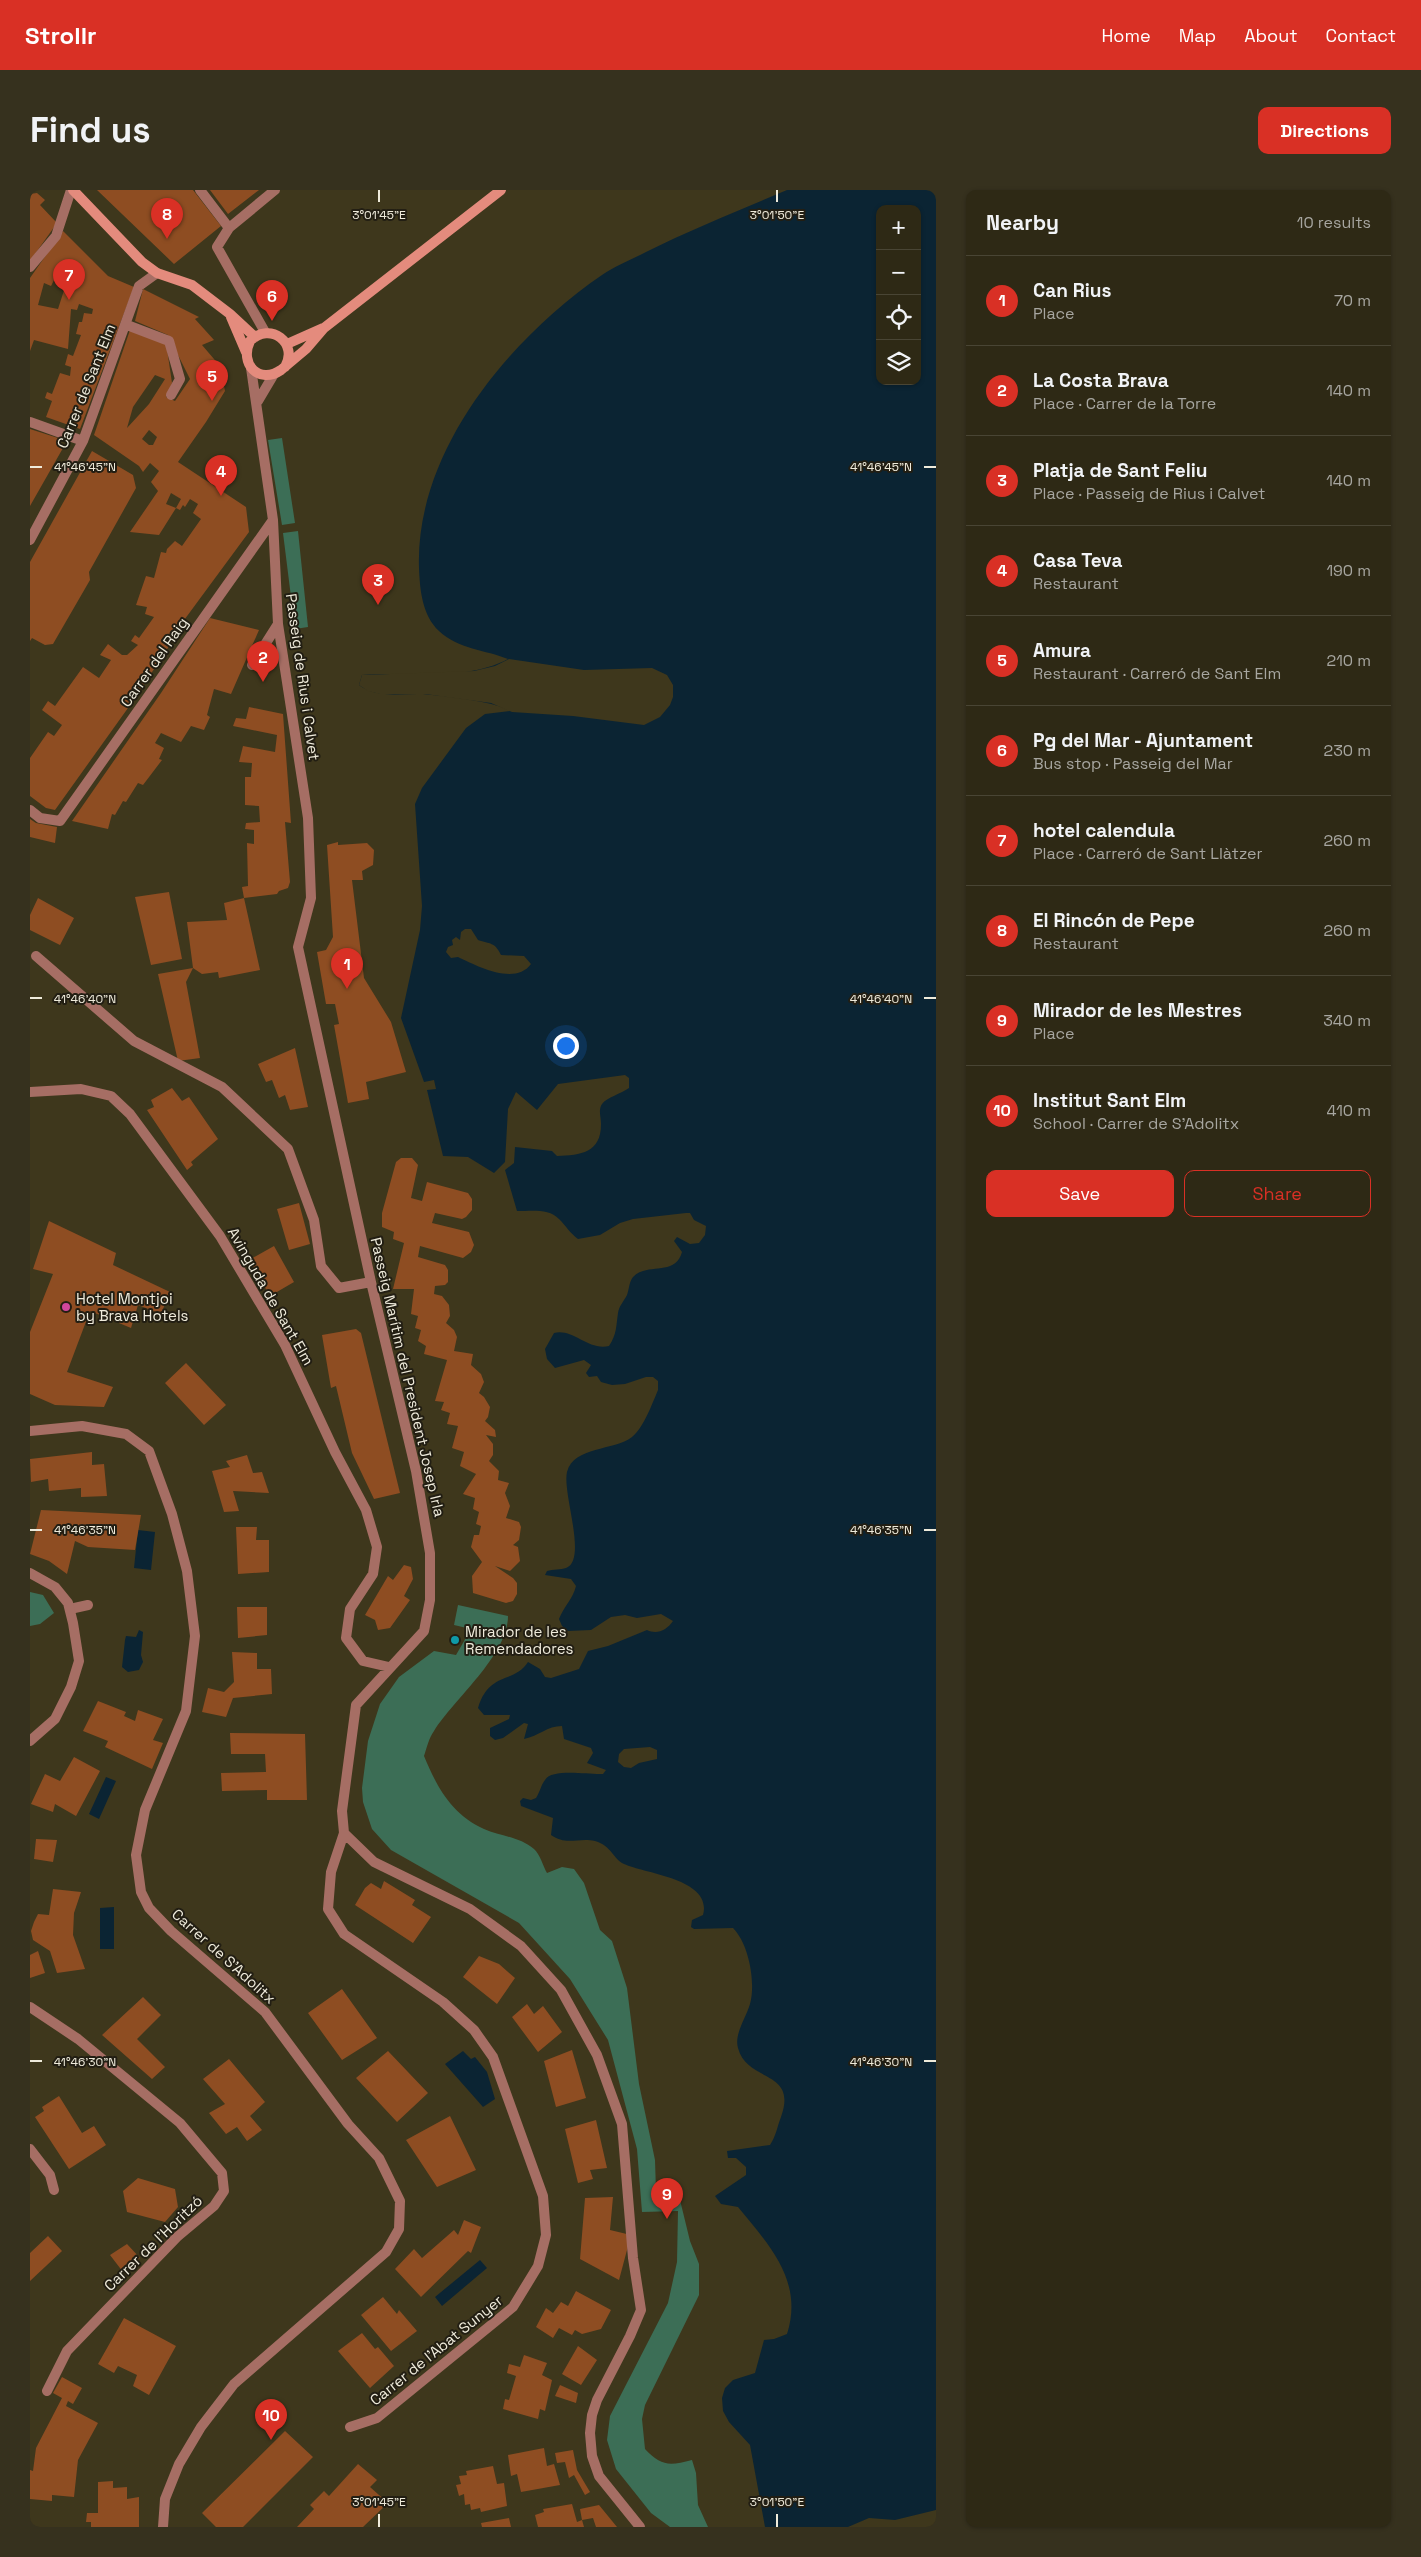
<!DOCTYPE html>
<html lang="en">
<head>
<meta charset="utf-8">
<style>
  body { margin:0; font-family:"Space Grotesk",sans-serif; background:#36311e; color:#f1f3f6 }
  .controls { position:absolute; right:15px; top:15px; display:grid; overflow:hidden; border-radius:10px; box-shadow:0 1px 4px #0004 }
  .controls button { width:45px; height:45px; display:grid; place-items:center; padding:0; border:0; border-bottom:1px solid #494534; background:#2e2915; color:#f1f3f6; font:25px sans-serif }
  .you { position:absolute; left:535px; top:855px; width:18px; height:18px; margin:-12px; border:4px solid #fff; border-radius:50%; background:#1a73e8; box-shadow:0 0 0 8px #1a73e833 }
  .badge { display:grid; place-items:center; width:32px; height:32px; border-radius:50%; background:#d93025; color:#fff; font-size:16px; font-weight:700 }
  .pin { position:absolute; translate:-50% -41px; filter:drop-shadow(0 1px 2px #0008) }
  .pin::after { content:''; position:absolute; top:26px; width:18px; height:15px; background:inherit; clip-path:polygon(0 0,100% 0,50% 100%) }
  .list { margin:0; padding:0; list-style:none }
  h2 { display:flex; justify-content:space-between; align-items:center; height:65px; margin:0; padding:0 20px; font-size:21px }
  h2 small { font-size:16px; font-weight:400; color:#a7a6a0 }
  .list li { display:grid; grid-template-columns:32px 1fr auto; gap:15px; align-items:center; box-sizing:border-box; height:90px; padding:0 20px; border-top:1px solid #494534 }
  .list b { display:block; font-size:19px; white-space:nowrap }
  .list p { margin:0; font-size:16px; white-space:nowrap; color:#a7a6a0 }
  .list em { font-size:16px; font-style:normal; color:#a7a6a0 }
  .actions { display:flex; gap:10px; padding:15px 20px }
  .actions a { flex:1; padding:11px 0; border:1px solid #d93025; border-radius:10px; text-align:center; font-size:18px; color:#d93025 }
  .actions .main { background:#d93025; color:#fff }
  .icon { flex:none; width:28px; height:28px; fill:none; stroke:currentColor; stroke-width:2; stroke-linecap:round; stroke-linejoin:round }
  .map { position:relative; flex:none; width:906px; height:2337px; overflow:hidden; border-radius:10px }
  header { display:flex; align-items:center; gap:30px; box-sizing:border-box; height:70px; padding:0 25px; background:#d93025; color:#fff }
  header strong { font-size:24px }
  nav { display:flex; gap:28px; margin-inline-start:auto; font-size:18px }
  .intro { display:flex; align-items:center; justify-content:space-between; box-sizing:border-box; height:120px; padding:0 30px }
  h1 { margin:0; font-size:35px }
  .button { padding:12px 22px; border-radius:10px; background:#d93025; color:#fff; font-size:18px; font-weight:700 }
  main { display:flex; gap:30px; padding:0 30px }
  aside { flex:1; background:#2e2915; border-radius:10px; box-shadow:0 1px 4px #0004 }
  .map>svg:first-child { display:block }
</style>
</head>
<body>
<header>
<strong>Strollr</strong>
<nav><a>Home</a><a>Map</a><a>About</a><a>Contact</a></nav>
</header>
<div class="intro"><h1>Find us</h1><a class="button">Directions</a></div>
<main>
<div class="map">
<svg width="906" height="2337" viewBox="0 0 906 2337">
  <rect width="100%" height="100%" fill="#3e371c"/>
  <path fill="#3c6e56" d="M252,248L265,333L252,335L238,250Z
    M268,341L278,437L265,439L253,343Z
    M0,1402L13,1405L24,1423L10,1434L0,1436Z
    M428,1415L478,1426C478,1465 424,1509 404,1541C399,1548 397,1557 394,1566C407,1597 421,1624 454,1639C470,1646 490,1647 504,1659C510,1664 513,1676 517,1683L532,1677L544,1679L554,1693L570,1740L582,1751L597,1798L609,1894L625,1970L626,2001L634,2008L650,2010L660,2051L669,2074V2105L615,2215L612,2229L615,2259C631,2276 639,2276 662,2270L666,2283L668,2315L678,2337H640L621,2323L586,2279L577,2250L580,2226L638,2113L647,2072L648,2021L612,2022L607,1959L578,1850L540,1789L489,1733L361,1660L342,1639L333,1612L332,1598L338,1551L350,1514L369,1487L404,1461L426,1465L441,1439L424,1435Z"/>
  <path fill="#0b2433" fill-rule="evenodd" d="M757,0H906V2320L865,2330L839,2328L818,2337H735L720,2255L699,2232L693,2221L692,2208L695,2198L703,2190L725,2183L734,2150L744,2149L757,2144C774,2091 739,2055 708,2017L691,2014L685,2006L716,1985V1977L706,1968H698L697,1961L740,1955C746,1946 747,1937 751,1927C768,1879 717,1893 708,1858C704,1844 716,1828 720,1814C726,1793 719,1754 703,1738L664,1739L661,1737L662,1730L673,1725C683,1689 616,1684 594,1674C583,1669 582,1656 565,1651C549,1647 536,1656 521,1645L523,1628L491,1616L490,1611L493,1608L501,1610L506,1608C510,1602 511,1595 515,1590C522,1578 559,1585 573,1584L576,1580L557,1573L563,1563L561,1558L534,1549L532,1536C517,1536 509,1546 494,1549L498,1534L494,1533L473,1548L465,1550L460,1546V1538L479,1529L480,1525H454L448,1518C459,1481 484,1494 498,1472L510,1479L515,1487L521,1488L549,1479L558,1461L578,1456L617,1440C627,1445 637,1440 643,1431L631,1424L607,1428L595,1425L581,1427L561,1440L538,1441L532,1436L529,1429C534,1416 543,1409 546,1396L541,1389L515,1385L517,1381C523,1379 531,1380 536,1378C558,1370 532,1303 537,1282C544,1256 584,1261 602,1247C614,1237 622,1214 628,1200V1191L623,1187H616L595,1194L582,1195L571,1192L567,1186L559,1187L556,1183L561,1175L554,1170L525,1178L517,1169L515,1159L524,1143C543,1138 558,1161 579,1156C587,1144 586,1136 588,1123C589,1116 594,1111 597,1105C599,1100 599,1092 603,1087C617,1072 645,1087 652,1062L644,1051L647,1047L660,1054L669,1053L675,1045L676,1036L664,1030L660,1023H656L603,1029L590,1033L570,1045L548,1049C540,1043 536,1036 529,1029C519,1018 501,1021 487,1021L475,980L484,973L485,957L522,961L527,966C551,965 571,963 571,934C571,927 568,920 572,914C577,907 591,904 599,898V888L595,885L528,894L507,920L486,902L478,919L475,972L464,983L438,967L413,966L397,900L406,899L404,890L394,892L371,828L390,740L392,716L385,614L392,598L436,538L455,524L481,521C462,511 416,506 393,504C371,503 348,509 329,495L332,485C381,481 434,492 478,469C456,460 428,459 409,441C392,425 390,400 389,378C385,261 480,148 572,85C585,76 601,70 616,62C662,39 710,20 757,0ZM850,19H887V191H850ZM435,739H441L448,750C460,754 465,752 471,765L494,766L501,774C485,796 447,776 428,767L421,768L416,762L418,757L423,755L422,750L426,747L430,750L431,742ZM620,1557L627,1560V1569L609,1573L601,1578L594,1577L588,1572L589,1564L594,1559Z
    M108,1340L125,1342L121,1380L104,1378Z
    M109,1440L113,1442L111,1465L113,1472L109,1480L98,1482L92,1477L95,1450L96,1446L106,1447Z
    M76,1587L86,1591L69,1629L59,1624Z
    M84,1717V1759H70V1718Z
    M433,1861L441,1869L445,1867L457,1882L465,1909L453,1917L415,1874Z
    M450,2070L457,2078L412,2116L405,2107Z"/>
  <path fill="#3e371c" d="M479,469L554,480L622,478L637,485L643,495V507L640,515L630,527L614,535L543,526L482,522L461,513L395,504H350L338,501L329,495L332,485L444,481L465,476Z"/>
  <path fill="#8e4d22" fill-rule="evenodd" d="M67,0H163L191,36L144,74Z
    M180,0H229L198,24Z
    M7,3L15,10L10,15L27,33L0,71V4Z
    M33,41L78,86L104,97L50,239L16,227L22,211L15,208L17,202L22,204L30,183L40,186L41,177L35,175L38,164L43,166L51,145L46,144L49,132H52L54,123L62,124L63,119L49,114L47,120L41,119L38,159L4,150L0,161V88ZM27,84L38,88L28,119L8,115L14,93L21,96Z
    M113,99L169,127L165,129L184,150L172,155L190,176L195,201L176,232L148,272L216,317L219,342L149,437L151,438L103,511L25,620L16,618L0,606V568L18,542L24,546L32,535L12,520L18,511L25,516L53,477L69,488L81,470L70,465L78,454L92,465H97L108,455L101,451L105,445L109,448L124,427L115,424L117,417L106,415L116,386L124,388L131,362L136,363L137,359L145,351L152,356L171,329L163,323L168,314L160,309L155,317L153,315L150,320L146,318L151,309L141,303L136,314L146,318L129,345L100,342L128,301L121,292L129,281L120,273L113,282L109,276L64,245L100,140L136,152L142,193L136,207L145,211L160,189L138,145L105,131ZM125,185L135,189L119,214L97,238L103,217ZM119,240L127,247L123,255H119L112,249Z
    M0,239L28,248L33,258L0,316Z
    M62,261L103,285L106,298L59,382L60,390L23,454L15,455L2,448L0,451V372Z
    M180,428L229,440L201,504L184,499L177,525L180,527L174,540L161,536L151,552L131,543L125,553L134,558L129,569L132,570L113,595L108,593L96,612L93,611L85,625L82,624L78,639L42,631L131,503Z
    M219,517L253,524L261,633L255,632L260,692L258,698L249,701L247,704L214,708L212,697L218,696L217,653L224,654V640L215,639L216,633L230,632L229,616L215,615V587H221L222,573L209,572L213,556L245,562L247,545L203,536L206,528L216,529Z
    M0,629L6,633L27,637L25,653L0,647Z
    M308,652V655L337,653L344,660L343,675L332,681L333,690H322L334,788L361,832L376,882L336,892L339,909L318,913L304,835L309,834L305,814H296L287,762L296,760L303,747L297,655Z
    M139,702L152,769L121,775L105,707Z
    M8,708L44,728L30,755L0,740V725Z
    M214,708L230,780L189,788L188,782L172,784L163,778L157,732L197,730L194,713Z
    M163,778L156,792L170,868L148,871L128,784Z
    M265,858L278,917L260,920L255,905L249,908L242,890L236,892L228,874Z
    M142,898L152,911L159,907L188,949L161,972L163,975L157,980L117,920L124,917L121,910Z
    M371,968H382L388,975L381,1008L392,1011L397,992L438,1003L442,1009V1020L436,1027L432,1029L405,1023L402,1033L439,1042L444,1055L441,1062L433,1068L390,1056L388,1067L415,1075L418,1080V1092L415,1095L405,1096L404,1104L412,1106L419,1115L420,1126L416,1133L424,1140L427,1147L424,1161L443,1164L441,1175L451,1184L454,1192L449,1203L454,1207L460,1217L458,1227L455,1231L465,1240L466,1247L456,1245L463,1254V1265L459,1271L469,1281L468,1290L479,1293L475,1303L480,1316L476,1328L489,1332L491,1337L489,1350L483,1355L488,1357L490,1371L480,1381L465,1376L483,1388L487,1393V1404L483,1411L476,1413L443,1403L442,1386L452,1372L441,1357L444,1345H449L451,1336L446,1334L449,1322L443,1319L445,1308L433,1304L446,1284L430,1276L434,1262L422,1258L428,1236L417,1234L420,1223L411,1220L414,1212L405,1211L417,1170L394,1164L396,1156L388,1151L391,1140L385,1138L388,1126L381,1124L384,1099H363L374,1053L363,1049L364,1042L352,1037V1023L366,972Z
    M269,1013L280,1054L259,1060L247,1019Z
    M19,1031L86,1063L83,1075L140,1102L131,1124L108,1115L101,1138L60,1121L37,1182L83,1197L74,1217L25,1215L0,1204V1142L23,1084L3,1079Z
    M244,1056L264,1092L240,1106L219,1070Z
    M326,1139L331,1143L370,1303L344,1309L322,1263L306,1196L301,1198L292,1145Z
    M156,1173L196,1215L174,1235L135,1193Z
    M62,1262V1275L74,1274L77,1306L51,1307V1298L19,1301L18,1289L1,1292L0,1269Z
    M217,1265L223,1283L232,1282L239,1303L203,1301L209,1321L194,1322L182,1281L200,1277L196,1271Z
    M11,1320L111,1325L105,1360L58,1357L45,1351L37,1384L19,1371L0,1364Z
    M206,1337H227L226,1350H239V1382L208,1384Z
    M374,1375L381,1377L383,1389L374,1406L380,1410L360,1438L348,1440L345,1430L335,1425L358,1386L363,1390Z
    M207,1417H237V1445L208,1448Z
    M202,1462L227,1463V1479H241L242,1504L203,1508L196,1527L172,1522L178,1498L194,1502L204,1492Z
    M68,1511L96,1522L94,1526L105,1531L108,1520L133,1529L123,1550L133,1553L122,1579L75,1557L78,1551L53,1541Z
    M200,1543L275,1544L277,1610H237V1600L192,1601L191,1583L236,1582L235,1564H201Z
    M44,1567L70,1581L46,1626L25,1614L23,1622L1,1614L15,1584L30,1591Z
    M6,1649L27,1650L23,1672L4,1669Z
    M354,1691L385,1710L382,1715L401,1727L383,1753L325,1715L335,1698L341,1693L351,1699Z
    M23,1699L51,1702L44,1723L43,1745L55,1779L27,1783L20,1761L3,1750L1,1741L4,1732L8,1724L19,1725Z
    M8,1761L15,1783L0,1788V1765Z
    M449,1766L469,1774L485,1788L467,1814L433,1787Z
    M312,1799L347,1848L312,1870L278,1823Z
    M113,1807L131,1825L107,1849L135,1877L122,1889L72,1845Z
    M497,1814L504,1824L513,1816L532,1842L508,1862L482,1827Z
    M542,1860L556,1908L526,1917L514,1871Z
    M358,1861L398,1903L367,1932L326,1888Z
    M199,1869L235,1912L220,1926L232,1940L217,1951L207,1937L196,1944L179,1923L195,1914L173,1889Z
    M29,1906L52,1943L64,1936L76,1955L39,1979L5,1927L14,1921L12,1917Z
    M420,1926L446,1980L407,1997L376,1950Z
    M566,1930L577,1978L560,1980L563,1989L548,1993L535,1939Z
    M108,1988L145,1999L148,2017L135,2032L97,2022L93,2001Z
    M583,2007L580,2040L601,2045L589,2090L550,2069L555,2008Z
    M434,2030L451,2037L441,2063L438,2061L391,2107L365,2079L384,2059L392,2068L424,2040L428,2045Z
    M18,2046L32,2061L0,2091V2063Z
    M97,2054L110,2068L93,2082L80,2065Z
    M546,2101L581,2120L571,2139L552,2144L545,2140L542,2145L529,2138L523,2148L506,2137L516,2118L523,2123L531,2112L538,2116Z
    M353,2107L367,2124L369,2120L387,2141L361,2161L331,2125Z
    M94,2128L146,2156L119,2205L103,2196L107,2185L88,2176L84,2183L68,2174Z
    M332,2143L345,2159L348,2157L364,2176L340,2198L308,2161Z
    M548,2156L567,2170L551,2195L532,2184Z
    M494,2165L517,2173L512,2185L522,2190L515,2221L510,2219L508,2229L473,2219L475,2209L479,2210L486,2186L477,2183L479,2174L490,2177Z
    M32,2187L52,2198L43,2214L38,2211L36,2216L68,2233L48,2270L44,2307L22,2305V2311L0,2309V2280L3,2281L6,2258L32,2208L23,2203Z
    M530,2195L548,2203L546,2213L525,2206Z
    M255,2241L283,2267L213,2337H186L172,2323Z
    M514,2258L517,2276L524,2274L530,2295L491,2302L487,2284L481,2286L478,2265Z
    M543,2260L547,2280L560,2302L555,2305L544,2285L539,2288L535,2272L527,2273L525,2263Z
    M328,2274L347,2290L340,2297L358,2313L333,2337H267L284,2319L280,2315L294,2301L299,2306Z
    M463,2276L467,2294L474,2293L477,2316L451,2322L450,2318L441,2320L440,2314L435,2315L434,2304L429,2306L426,2295L431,2294L429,2286L437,2285L436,2281Z
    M83,2291V2298L97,2297V2309L109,2307V2337H61V2332H56L57,2323H68V2292Z
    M542,2314L547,2332L552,2330L550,2319L569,2315L587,2337H566L563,2328L552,2330L554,2337H508L505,2325L514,2322L513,2319Z
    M479,2328L481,2337H452L451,2333Z"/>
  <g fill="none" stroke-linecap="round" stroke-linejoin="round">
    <path stroke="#a66e64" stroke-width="10" d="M40,1419L58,1415
      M0,1959L20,1985L24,2000"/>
    <path stroke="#a66e64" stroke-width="10" d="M170,0L199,38
      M0,77L26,46L41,0
      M97,135L139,151L150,189L141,205
      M235,142L187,57L199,38L245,0
      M221,178L243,330L248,434L278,628L281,708L268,757L341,1092L386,1281L400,1363V1410L394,1441L326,1515L312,1621L314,1643L344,1672L440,1719L491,1756L531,1800L567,1865L592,1934L603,2068L611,2120L600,2146L567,2210L562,2225L560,2243L562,2266L569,2286L610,2337
      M228,211L244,184
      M0,232L53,251
      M0,350L53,251L109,96L127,83
      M222,475L248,434
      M0,620L10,628L30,631L243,330
      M6,766L104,851L192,897L258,959L284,1030L291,1076L309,1098L341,1092
      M0,902L51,899L81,906L100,924L190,1046L255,1155L305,1262L336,1320L347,1357L343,1384L320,1419L316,1448L333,1471L359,1477
      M0,1241L52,1236L96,1244L119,1261L142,1324L157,1381L165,1446L156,1521L115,1620L106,1665L111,1702L119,1718L141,1741L235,1822L318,1934L349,1968L370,2011L369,2039L356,2062L204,2194L171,2237L149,2274L135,2309L133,2337
      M0,1383L25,1397L38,1413L43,1433L49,1471L41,1497L25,1529L0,1551
      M314,1643L301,1682L298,1719L314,1744L413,1812L444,1840L463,1867L513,2006L516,2045L508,2076L483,2117L347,2228L320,2237
      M0,1817L48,1849L150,1933L192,1983L194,2001L184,2016L147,2047L37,2161L17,2201"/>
    <path stroke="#e48b7d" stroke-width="10" d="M43,0L112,72L127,83L162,95L200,124L225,147
      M201,127L216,162
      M257,154L293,138
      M255,177C269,153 240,131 220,151C209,174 229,195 251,180L276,159L294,138L471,0"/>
  </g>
  <path fill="none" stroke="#efebdb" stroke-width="2" d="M349,0V12M747,0V12M0,277H12M894,277H906M0,808H12M894,808H906M0,1340H12M894,1340H906M0,1871H12M894,1871H906M349,2324V2337M747,2324V2337"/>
  <circle fill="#d1479c" stroke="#221e13" stroke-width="2" cx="36" cy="1117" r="5"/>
  <circle fill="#0f9aa8" stroke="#221e13" stroke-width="2" cx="425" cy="1450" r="5"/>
  <g text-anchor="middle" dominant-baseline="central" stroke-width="4" stroke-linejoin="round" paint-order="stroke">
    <g font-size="15" fill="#efebdb" stroke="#221e13">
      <text transform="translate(56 196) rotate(-68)">Carrer de Sant Elm</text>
      <text transform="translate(124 472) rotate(-55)">Carrer del Raig</text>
      <text transform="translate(273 487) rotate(82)">Passeig de Rius i Calvet</text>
      <text transform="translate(241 1106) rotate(60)">Avinguda de Sant Elm</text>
      <text transform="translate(378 1187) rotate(77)">Passeig Marítim del President Josep Irla</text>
      <text transform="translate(194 1766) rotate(42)">Carrer de S'Adolitx</text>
      <text transform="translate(123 2053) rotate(-44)">Carrer de l'Horitzó</text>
      <text transform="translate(406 2160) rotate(-39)">Carrer de l'Abat Sunyer</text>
    </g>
    <g font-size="15" fill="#efebdb" stroke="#221e13" text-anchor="start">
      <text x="46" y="1108">Hotel Montjoi<tspan x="46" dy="17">by Brava Hotels</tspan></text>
      <text x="435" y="1441">Mirador de les<tspan x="435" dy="17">Remendadores</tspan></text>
    </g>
  </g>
  <g font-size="12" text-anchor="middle" fill="#efebdb" stroke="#221e13" stroke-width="4" stroke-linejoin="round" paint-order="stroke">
    <text x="349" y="29">3°01'45"E</text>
    <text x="747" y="29">3°01'50"E</text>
    <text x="55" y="281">41°46'45"N</text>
    <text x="851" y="281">41°46'45"N</text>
    <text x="55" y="813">41°46'40"N</text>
    <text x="851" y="813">41°46'40"N</text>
    <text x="55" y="1344">41°46'35"N</text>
    <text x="851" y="1344">41°46'35"N</text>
    <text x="55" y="1876">41°46'30"N</text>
    <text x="851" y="1876">41°46'30"N</text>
    <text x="349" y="2316">3°01'45"E</text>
    <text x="747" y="2316">3°01'50"E</text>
  </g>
</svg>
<div class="controls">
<button>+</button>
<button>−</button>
<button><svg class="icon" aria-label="locate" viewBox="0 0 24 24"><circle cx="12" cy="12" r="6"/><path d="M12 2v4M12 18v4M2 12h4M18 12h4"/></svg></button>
<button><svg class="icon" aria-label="layers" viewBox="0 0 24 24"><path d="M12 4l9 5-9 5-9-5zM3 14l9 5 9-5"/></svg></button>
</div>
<div class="you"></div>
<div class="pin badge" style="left:317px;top:799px">1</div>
<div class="pin badge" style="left:233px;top:492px">2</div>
<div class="pin badge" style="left:348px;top:415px">3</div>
<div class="pin badge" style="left:191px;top:306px">4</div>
<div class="pin badge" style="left:182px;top:211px">5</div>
<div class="pin badge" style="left:242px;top:131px">6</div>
<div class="pin badge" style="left:39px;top:110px">7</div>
<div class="pin badge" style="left:137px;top:49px">8</div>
<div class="pin badge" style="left:637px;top:2029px">9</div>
<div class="pin badge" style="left:241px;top:2250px">10</div>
</div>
<aside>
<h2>Nearby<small>10 results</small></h2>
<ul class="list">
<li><span class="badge">1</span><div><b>Can Rius</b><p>Place</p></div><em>70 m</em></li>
<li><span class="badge">2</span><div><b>La Costa Brava</b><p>Place · Carrer de la Torre</p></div><em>140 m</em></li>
<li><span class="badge">3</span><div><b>Platja de Sant Feliu</b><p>Place · Passeig de Rius i Calvet</p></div><em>140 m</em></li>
<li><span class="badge">4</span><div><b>Casa Teva</b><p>Restaurant</p></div><em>190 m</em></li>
<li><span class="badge">5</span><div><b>Amura</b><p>Restaurant · Carreró de Sant Elm</p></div><em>210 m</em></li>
<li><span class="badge">6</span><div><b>Pg del Mar - Ajuntament</b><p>Bus stop · Passeig del Mar</p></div><em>230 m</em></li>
<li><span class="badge">7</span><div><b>hotel calendula</b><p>Place · Carreró de Sant Llàtzer</p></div><em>260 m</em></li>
<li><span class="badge">8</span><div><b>El Rincón de Pepe</b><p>Restaurant</p></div><em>260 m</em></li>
<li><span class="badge">9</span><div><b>Mirador de les Mestres</b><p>Place</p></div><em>340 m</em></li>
<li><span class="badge">10</span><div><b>Institut Sant Elm</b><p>School · Carrer de S'Adolitx</p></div><em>410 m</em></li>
</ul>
<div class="actions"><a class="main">Save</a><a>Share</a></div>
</aside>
</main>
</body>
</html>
